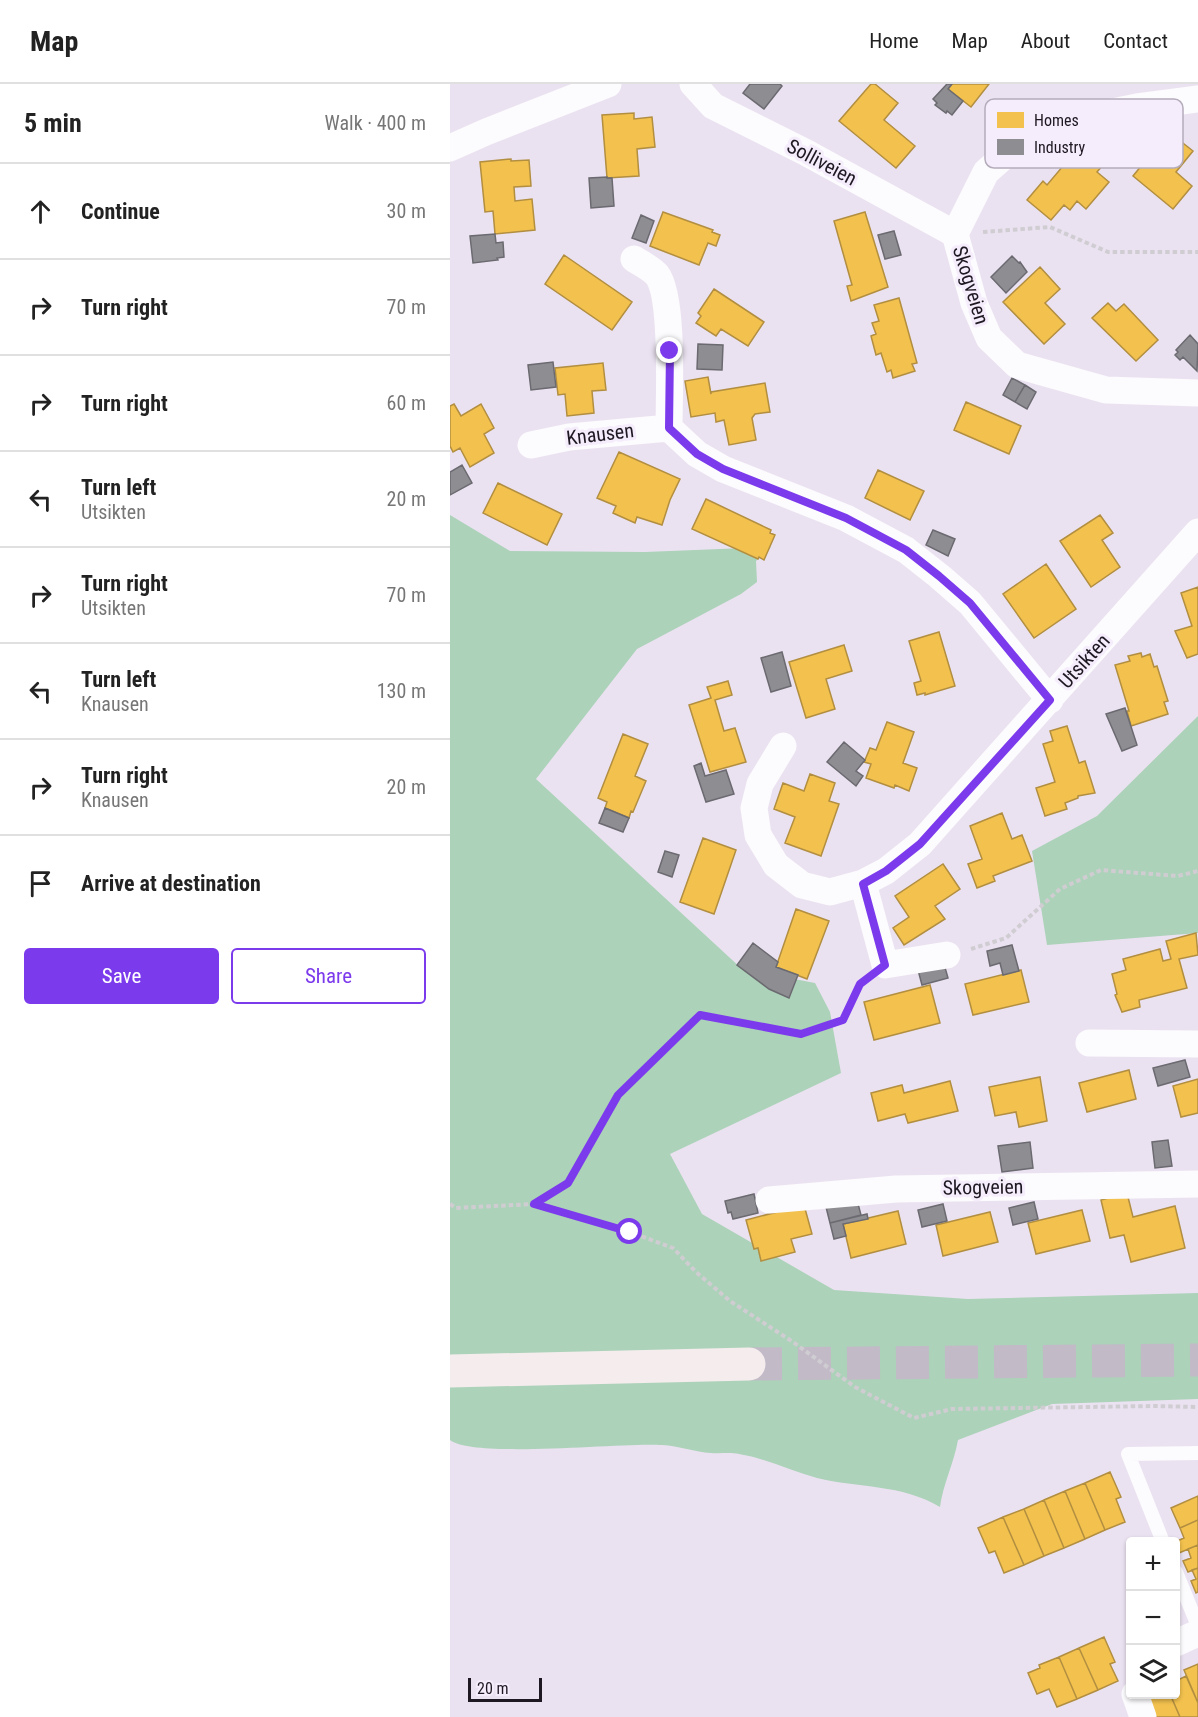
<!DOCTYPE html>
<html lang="en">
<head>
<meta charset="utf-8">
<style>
  body { margin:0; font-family:"Roboto Condensed",sans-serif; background:#f2f2f2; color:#222 }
  .controls { position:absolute; right:18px; bottom:18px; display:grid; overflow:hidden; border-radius:6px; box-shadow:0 2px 4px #0004 }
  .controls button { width:54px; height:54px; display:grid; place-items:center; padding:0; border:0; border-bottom:2px solid #e0e0e0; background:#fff; color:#222; font:30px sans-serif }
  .scale { position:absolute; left:18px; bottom:15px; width:74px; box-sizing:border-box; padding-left:6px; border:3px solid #1d1821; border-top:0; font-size:16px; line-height:21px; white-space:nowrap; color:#1d1821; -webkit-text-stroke:4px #f5ecfc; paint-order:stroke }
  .stop { position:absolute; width:18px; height:18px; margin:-14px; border:4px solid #7c3aed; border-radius:50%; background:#fff }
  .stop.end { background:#7c3aed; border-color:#fff; box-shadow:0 2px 6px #0008 }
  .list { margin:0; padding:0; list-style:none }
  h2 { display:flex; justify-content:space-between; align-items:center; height:78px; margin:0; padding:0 24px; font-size:26px }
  h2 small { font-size:20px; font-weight:400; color:#767676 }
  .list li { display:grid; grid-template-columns:39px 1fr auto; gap:18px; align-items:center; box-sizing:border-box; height:96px; padding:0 24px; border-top:2px solid #e0e0e0 }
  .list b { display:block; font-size:22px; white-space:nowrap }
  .list p { margin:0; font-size:20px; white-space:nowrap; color:#767676 }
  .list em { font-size:20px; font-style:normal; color:#767676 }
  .actions { display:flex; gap:12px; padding:18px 24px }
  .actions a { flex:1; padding:14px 0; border:2px solid #7c3aed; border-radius:6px; text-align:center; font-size:21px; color:#7c3aed }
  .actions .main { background:#7c3aed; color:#fff }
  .icon { flex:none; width:33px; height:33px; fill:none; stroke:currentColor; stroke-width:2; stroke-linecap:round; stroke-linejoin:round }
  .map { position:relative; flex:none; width:748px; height:1633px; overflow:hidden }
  header { display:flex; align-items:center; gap:36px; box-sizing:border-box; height:84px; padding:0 30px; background:#fff; border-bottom:2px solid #e0e0e0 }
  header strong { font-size:28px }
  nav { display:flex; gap:33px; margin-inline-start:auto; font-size:21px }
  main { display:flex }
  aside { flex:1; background:#fff }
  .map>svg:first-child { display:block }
</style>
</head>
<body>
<header>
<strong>Map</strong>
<nav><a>Home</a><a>Map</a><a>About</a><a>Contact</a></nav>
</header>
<main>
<aside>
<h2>5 min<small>Walk · 400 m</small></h2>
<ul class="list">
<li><svg class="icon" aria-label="ahead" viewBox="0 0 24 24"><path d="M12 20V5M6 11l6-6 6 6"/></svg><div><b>Continue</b></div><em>30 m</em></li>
<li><svg class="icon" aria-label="right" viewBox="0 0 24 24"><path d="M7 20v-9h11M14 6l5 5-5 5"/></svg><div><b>Turn right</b></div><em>70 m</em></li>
<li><svg class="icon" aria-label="right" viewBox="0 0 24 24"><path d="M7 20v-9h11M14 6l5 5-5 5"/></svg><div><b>Turn right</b></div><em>60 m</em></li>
<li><svg class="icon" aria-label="left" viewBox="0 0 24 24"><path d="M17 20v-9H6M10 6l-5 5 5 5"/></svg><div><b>Turn left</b><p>Utsikten</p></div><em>20 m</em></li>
<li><svg class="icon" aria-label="right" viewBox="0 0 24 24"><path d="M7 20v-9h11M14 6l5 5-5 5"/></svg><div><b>Turn right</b><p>Utsikten</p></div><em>70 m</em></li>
<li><svg class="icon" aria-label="left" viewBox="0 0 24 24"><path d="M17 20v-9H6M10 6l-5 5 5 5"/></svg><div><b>Turn left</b><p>Knausen</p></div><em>130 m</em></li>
<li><svg class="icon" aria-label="right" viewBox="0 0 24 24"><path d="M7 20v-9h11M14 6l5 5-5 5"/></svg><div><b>Turn right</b><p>Knausen</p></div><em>20 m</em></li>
<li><svg class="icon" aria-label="arrive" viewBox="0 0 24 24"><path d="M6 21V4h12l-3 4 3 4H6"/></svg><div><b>Arrive at destination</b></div></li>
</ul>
<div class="actions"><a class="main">Save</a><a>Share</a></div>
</aside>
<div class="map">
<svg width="748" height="1633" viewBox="0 0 748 1633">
  <rect width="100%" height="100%" fill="#ebe2f1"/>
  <path fill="#acd2b9" d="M0,431L60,467L195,468L321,463L306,477L307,498L291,510L187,565L86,695L292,885L365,899L380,928L391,989L220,1070L252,1130L384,1206L518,1215L748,1209V1315L602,1320L508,1356C504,1379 493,1400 490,1423C452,1400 408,1404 367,1394C341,1387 315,1374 289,1370C280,1368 270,1370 261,1369C245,1368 229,1362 212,1361C173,1358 25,1375 0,1356Z
    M748,632V849L597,861L582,767L647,732Z"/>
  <path fill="#f2c14e" stroke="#b28e40" stroke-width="1.5" d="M421,0H425L448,19L434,36L465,62L446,84L389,37Z
    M502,0H539L521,23L498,5Z
    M184,29V35L202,33L205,63L187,65L189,92L157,94L152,31Z
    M719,48L743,67L726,88L742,102L723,125L683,92Z
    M630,62L653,81L647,88L659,98L636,125L627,117L620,126L614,121L601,136L577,116L593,97L597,101Z
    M61,75V77L79,76L81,102L64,103L65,117L82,115L85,146L45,150L43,127L35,128L30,78Z
    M213,128L263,146L262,148L270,151L266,162L258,159L249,181L200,162Z
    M415,128L438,203L401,217L397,202L402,201L384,137Z
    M114,171L182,218L162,246L95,200Z
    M590,183L610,205L595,219L615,240L594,260L553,218Z
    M264,205L314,238L298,262L271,245L266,252L246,239L251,232L248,229Z
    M449,214L467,279L462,280L465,287L443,294L441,286L437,288L431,269L426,271L421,252L426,250L422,239L429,237L424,221Z
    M658,219L666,227L674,220L708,256L686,277L642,234Z
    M153,279L156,306L142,307L144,329L117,332L115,310L108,311L105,284Z
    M258,293L261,310V308L315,299L320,328L305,330L302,334L306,356L279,361L274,336L266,338L265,329L241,333L235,297Z
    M516,318L571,342L559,370L504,346Z
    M4,320L11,332L31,320L44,344L34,350L44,369L20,383L10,364L3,368L0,362V322Z
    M169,368L230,395L220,416L212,441L187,433L185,439L163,429L166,422L147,414Z
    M428,386L474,407L460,436L415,414Z
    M48,399L112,430L97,461L33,429Z
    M256,415L321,446L320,449L325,451L314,476L309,473L308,475L242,445Z
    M650,431L663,449L652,456L670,483L641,503L610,457Z
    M596,480L626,525L584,554L553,510Z
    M748,503V570L737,574L725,547L742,542L731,509Z
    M489,548L505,602L475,611V609L467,611L464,599L471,597L459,557Z
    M394,561L402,587L376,595L385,625L356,634L339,578Z
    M691,569L692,573L700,570L704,583L707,582L718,617L714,618L718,630L681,642L677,627H679L665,581L680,577L678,572Z
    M278,597L282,611L265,616L274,647L285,644L296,678L260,688L239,621L261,614L257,603Z
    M437,638L464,648L453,679L467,684L459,707L445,701L444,704L416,694L421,680L414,678L415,676L420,664L426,666Z
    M617,642L629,679L635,677L645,709L628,712V714L615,719L617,725L595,732L586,704L605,698L593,660L603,657L600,647Z
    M173,650L198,660L185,692L196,697L183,728L181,727L179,734L155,724L157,718L148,714Z
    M360,690L385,699L379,717L389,720L371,772L335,759L345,733L324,725L333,699L354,707Z
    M552,729L562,755L572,751L582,777L543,792L545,797L527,804L518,780L532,775L520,742Z
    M253,754L286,766L264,830L230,818Z
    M493,780L510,805L485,822L495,835L454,861L443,844L459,833L445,812Z
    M346,825L379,837L357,895L326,883Z
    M746,849L748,871L729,875L737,904L689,916L690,923L672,928L665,911L667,910L662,890L676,886L673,875L710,865L713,877L721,875L716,857Z
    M571,886L579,918L523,931L515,900Z
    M480,901L490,939L424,956L414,918Z
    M679,986L686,1015L637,1028L629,999Z
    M590,993L597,1037L569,1043L566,1028L545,1032L539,1003Z
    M748,995V1029L731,1033L723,1002Z
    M500,997L508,1027L458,1039L455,1030L428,1037L421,1009L452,1001L454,1009Z
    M677,1109L683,1133L725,1122L735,1164L681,1178L674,1151L660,1154L651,1116Z
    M354,1121L362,1150L341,1155L345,1168L311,1177L308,1164L304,1165L296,1136Z
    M632,1126L640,1157L586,1170L578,1139Z
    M448,1127L456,1160L401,1174L393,1140Z
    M540,1128L548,1158L493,1172L486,1141Z
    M660,1388L671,1413L666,1415L675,1438L655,1446L635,1399Z
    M635,1399L655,1446L635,1455L615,1407Z
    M615,1407L635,1455L614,1464L594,1416Z
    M748,1412V1436L730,1444L721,1424Z
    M594,1416L614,1464L594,1472L574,1425Z
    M574,1425L594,1472L574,1481L553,1433Z
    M553,1433L574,1481L554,1489L545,1467L539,1469L528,1444Z
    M748,1436V1461L729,1469L725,1458L734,1454L730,1444Z
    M748,1461V1484L738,1488L733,1477L741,1474L738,1465Z
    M748,1484V1508L746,1509L741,1497L746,1495L742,1486Z
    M654,1553L665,1578L660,1580L668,1597L648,1606L629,1564Z
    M629,1564L648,1606L627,1615L609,1573Z
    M609,1573L627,1615L607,1623L599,1605L587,1610L578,1589L590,1584L589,1581Z
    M748,1580V1619L734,1586Z
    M726,1590L728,1596L736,1592L748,1619V1633H730L720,1610H726Z
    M695,1610H720L730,1633H706Z"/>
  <path fill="#8d8d92" stroke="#6b6a70" stroke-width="1.5" d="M300,0H330L332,2L314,25L293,9Z
    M497,0H502L498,5L513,17L502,31L497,27L496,29L485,21L487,19L483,15Z
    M157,93V94H162L164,122L141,124L139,94Z
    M191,131L204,137L196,159L182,154Z
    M444,147L451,171L435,175L428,151Z
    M45,150L46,159L53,158L54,173L47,174L48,176L23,179L20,152Z
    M562,172L569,179L570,178L577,188L556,209L541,193Z
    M740,251L748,260L747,287L733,273L730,276L725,271L728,268L726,266Z
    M248,260L273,261L272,286L247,285Z
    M103,278L106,303L81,306L78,281Z
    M562,294L575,301L565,318L553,311Z
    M575,301L586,308L577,325L565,318Z
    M12,381L22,399L0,411V388Z
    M483,446L505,455L498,472L476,461Z
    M332,568L341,602L321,608L311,574Z
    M675,624L687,661L672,667L656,630Z
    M394,658L415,676L406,687L413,692L406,702L377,678Z
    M251,679L255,692L276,686L284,710L256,718L244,682Z
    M155,724L179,734L173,748L149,739Z
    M215,767L229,771L222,793L208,788Z
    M303,859L328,878L326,883L348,891L339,914L319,905L287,881Z
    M562,861L569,887L553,891L550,879L540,882L537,867Z
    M494,880L498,894L472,901L468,886Z
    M735,976L740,993L708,1002L703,984Z
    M718,1056L722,1082L705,1084L702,1058Z
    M580,1058L583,1084L552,1088L548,1062Z
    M304,1110L308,1129L283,1135L281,1128L278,1129L275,1117Z
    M407,1116L411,1131L380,1139L376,1123Z
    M584,1118L588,1135L563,1141L559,1124Z
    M493,1120L497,1137L472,1143L468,1126Z
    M417,1130L418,1135L393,1140L396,1152L384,1155L380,1139Z"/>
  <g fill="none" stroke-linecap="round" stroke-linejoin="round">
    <path stroke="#c2bac7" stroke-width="33" stroke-dasharray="33 16" stroke-linecap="butt" d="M299,1280L748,1276"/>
    <path stroke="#d0cdd2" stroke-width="4" stroke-dasharray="4.5 3" stroke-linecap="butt" d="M533,148L600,143L658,168H748
      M521,865L556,854L610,805L651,786L728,792L748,787
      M0,1120L6,1124L84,1120L118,1099L168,1011L250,931L351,950L393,936L410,900L416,895
      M84,1120L180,1148L223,1164L246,1188L280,1217L343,1258L405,1303L464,1334L502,1325L705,1322L748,1323"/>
    <path stroke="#fcfbfd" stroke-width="14" d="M713,1458L678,1370L748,1369
      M726,1488L748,1542"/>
    <path stroke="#fcfbfd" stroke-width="27" d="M243,0L263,22L355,68L505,150
      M748,15L687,23L623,36L577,52L536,88L505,150L524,219L539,254L567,281L656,306L748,309
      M0,64L36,48L158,0
      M184,175C191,179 202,185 207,191C224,213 219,314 219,344L247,370L273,385L396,434L456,466L489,492L520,519L600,616
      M81,361L119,353L219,344
      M333,662L310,700L304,724L308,751L326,781L352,801L380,808L413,799L436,787L470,760L748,448
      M413,799L435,881L497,871
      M639,959L748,960
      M319,1116L446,1105L748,1100
      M726,1559L748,1549
      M685,1610L693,1633"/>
    <path stroke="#f4eced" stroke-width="33" d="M0,1287L299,1280"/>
  </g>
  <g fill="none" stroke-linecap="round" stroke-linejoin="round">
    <path stroke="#7c3aed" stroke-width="8" d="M180,1148L84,1120L118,1099L168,1011L250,931L351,950L393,936L410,900L435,881L413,800L436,787L470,760L600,616L520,519L489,492L456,466L396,434L273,385L247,370L219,344L220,267"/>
  </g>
  <g text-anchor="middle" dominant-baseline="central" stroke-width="6" stroke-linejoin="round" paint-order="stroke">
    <g font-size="20" fill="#1d1821" stroke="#f5ecfc">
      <text transform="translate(372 78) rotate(28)">Solliveien</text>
      <text transform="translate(521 201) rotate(73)">Skogveien</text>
      <text transform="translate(150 350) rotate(-7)">Knausen</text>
      <text transform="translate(634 577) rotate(-48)">Utsikten</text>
      <text transform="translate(533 1103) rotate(-1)">Skogveien</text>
    </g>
  </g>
  <rect x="535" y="15" width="198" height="69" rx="9" fill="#f5ecfc" stroke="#b4acba" stroke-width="1.5"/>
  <rect x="547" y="28" width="27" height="16" fill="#f2c14e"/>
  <rect x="547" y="55" width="27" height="16" fill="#8d8d92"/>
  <g font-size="16" fill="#1d1821">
    <text x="584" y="42">Homes</text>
    <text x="584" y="69">Industry</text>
  </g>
</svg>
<div class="controls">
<button>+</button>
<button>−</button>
<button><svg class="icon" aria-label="layers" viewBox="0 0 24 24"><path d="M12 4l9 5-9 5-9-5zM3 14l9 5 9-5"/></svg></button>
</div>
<div class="scale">20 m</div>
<div class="stop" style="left:180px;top:1148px"></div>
<div class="stop end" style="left:220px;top:267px"></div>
</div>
</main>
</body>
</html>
